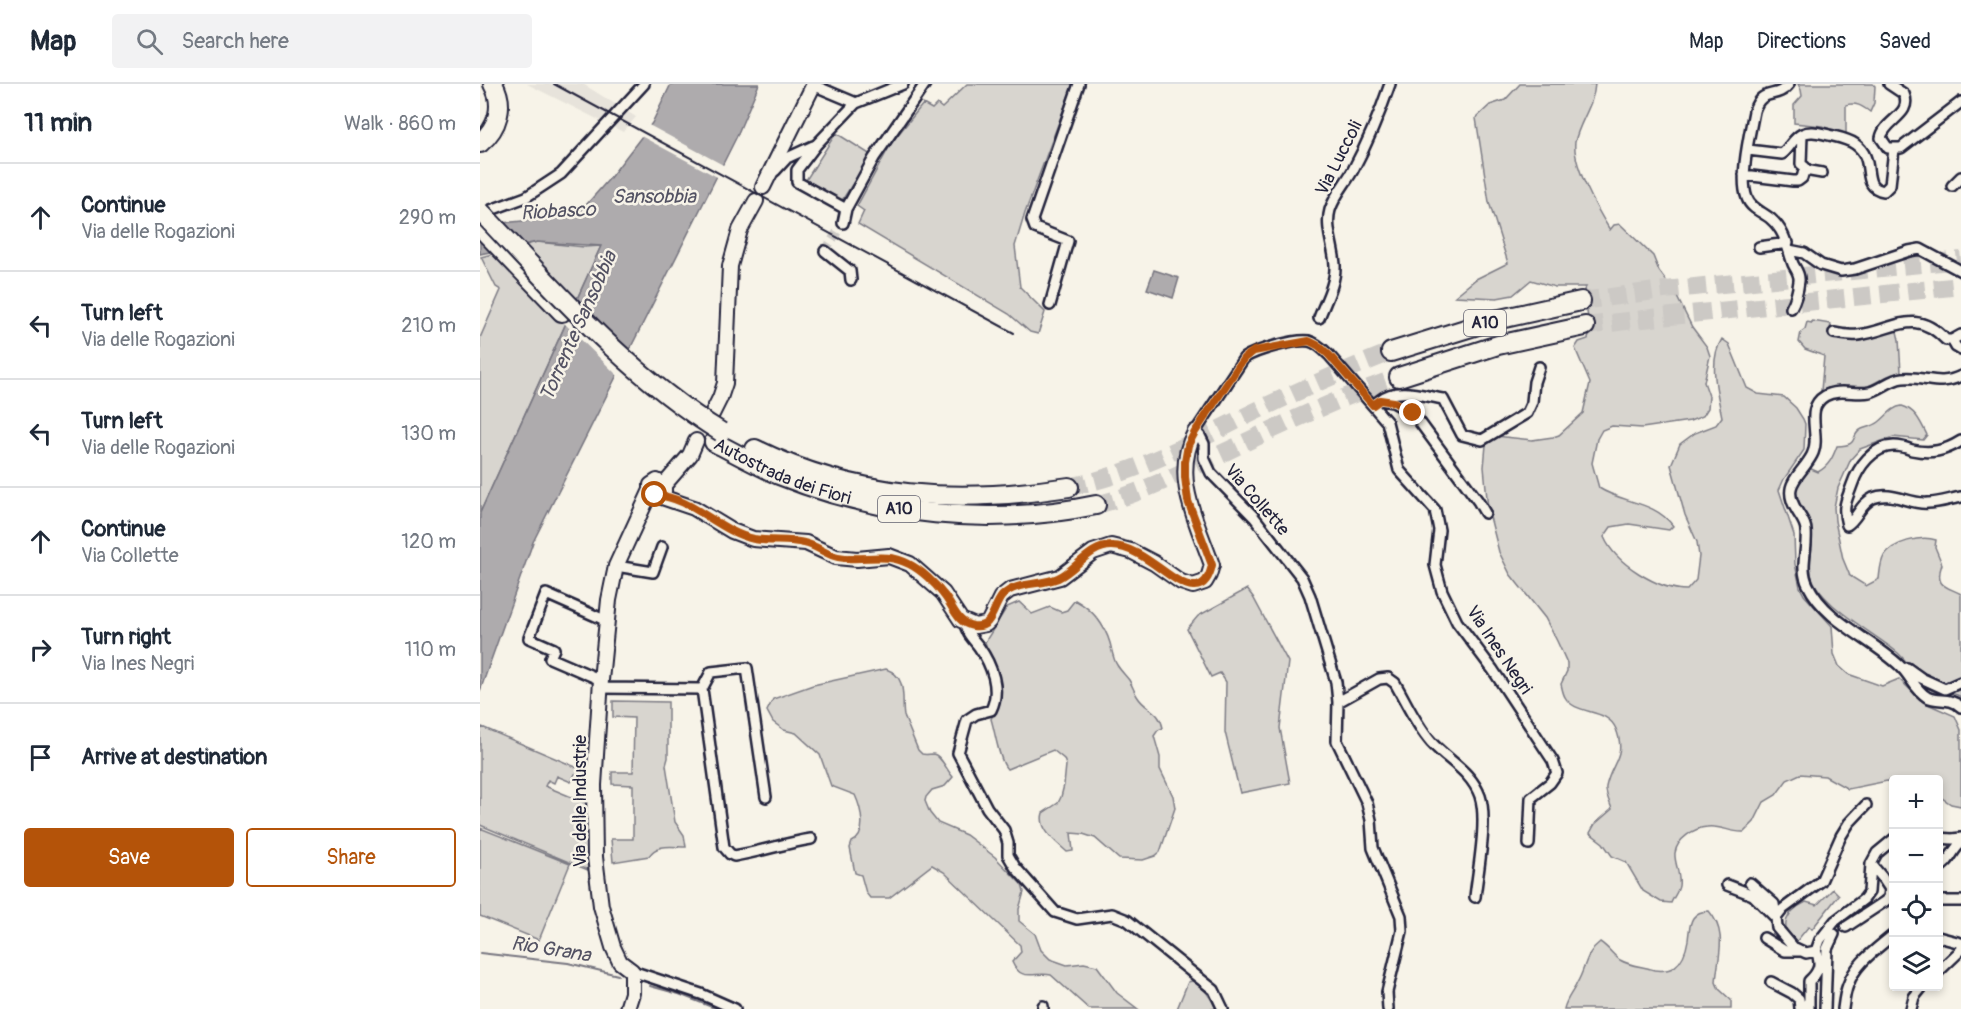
<!DOCTYPE html>
<html lang="en">
<head>
<meta charset="utf-8">
<style>
  body { margin:0; font-family:Pangolin,sans-serif; background:#f2f2f3; color:#1f2937 }
  .controls { position:absolute; right:18px; bottom:18px; display:grid; overflow:hidden; border-radius:6px; box-shadow:0 3px 9px #0003 }
  .controls button { width:54px; height:54px; display:grid; place-items:center; padding:0; border:0; border-bottom:2px solid #e0e1e3; background:#fff; color:#1f2937; font:30px sans-serif }
  .stop { position:absolute; width:18px; height:18px; margin:-14px; border:4px solid #b45309; border-radius:50%; background:#fff }
  .stop.end { background:#b45309; border-color:#fff; box-shadow:0 2px 6px #0008 }
  .list { margin:0; padding:0; list-style:none }
  h2 { display:flex; justify-content:space-between; align-items:center; height:78px; margin:0; padding:0 24px; font-size:26px }
  h2 small { font-size:20px; font-weight:400; color:#747a83 }
  .list li { display:grid; grid-template-columns:39px 1fr auto; gap:18px; align-items:center; box-sizing:border-box; height:108px; padding:0 24px; border-top:2px solid #e0e1e3 }
  .list b { display:block; font-size:22px; white-space:nowrap }
  .list p { margin:0; font-size:20px; white-space:nowrap; color:#747a83 }
  .list em { font-size:20px; font-style:normal; color:#747a83 }
  .actions { display:flex; gap:12px; padding:18px 24px }
  .actions a { flex:1; padding:14px 0; border:2px solid #b45309; border-radius:6px; text-align:center; font-size:21px; color:#b45309 }
  .actions .main { background:#b45309; color:#fff }
  .icon { flex:none; width:33px; height:33px; fill:none; stroke:currentColor; stroke-width:2; stroke-linecap:round; stroke-linejoin:round }
  .map { position:relative; flex:none; width:1481px; height:925px; overflow:hidden }
  header { display:flex; align-items:center; gap:36px; box-sizing:border-box; height:84px; padding:0 30px; background:#fff; border-bottom:2px solid #e0e1e3 }
  header strong { font-size:28px }
  nav { display:flex; gap:33px; margin-inline-start:auto; font-size:21px }
  .search { width:420px; height:54px; background:#f2f2f3; display:flex; align-items:center; gap:15px; box-sizing:border-box; padding:0 21px; border-radius:6px; color:#747a83; font-size:22px }
  main { display:flex }
  aside { flex:1; background:#fff }
  .map>svg:first-child { display:block }
</style>
</head>
<body>
<header>
<strong>Map</strong>
<div class="search"><svg class="icon" aria-label="search" viewBox="0 0 24 24"><circle cx="10" cy="10" r="6"/><path d="M15 15l6 6"/></svg>Search here</div>
<nav><a>Map</a><a>Directions</a><a>Saved</a></nav>
</header>
<main>
<aside>
<h2>11 min<small>Walk · 860 m</small></h2>
<ul class="list">
<li><svg class="icon" aria-label="ahead" viewBox="0 0 24 24"><path d="M12 20V5M6 11l6-6 6 6"/></svg><div><b>Continue</b><p>Via delle Rogazioni</p></div><em>290 m</em></li>
<li><svg class="icon" aria-label="left" viewBox="0 0 24 24"><path d="M17 20v-9H6M10 6l-5 5 5 5"/></svg><div><b>Turn left</b><p>Via delle Rogazioni</p></div><em>210 m</em></li>
<li><svg class="icon" aria-label="left" viewBox="0 0 24 24"><path d="M17 20v-9H6M10 6l-5 5 5 5"/></svg><div><b>Turn left</b><p>Via delle Rogazioni</p></div><em>130 m</em></li>
<li><svg class="icon" aria-label="ahead" viewBox="0 0 24 24"><path d="M12 20V5M6 11l6-6 6 6"/></svg><div><b>Continue</b><p>Via Collette</p></div><em>120 m</em></li>
<li><svg class="icon" aria-label="right" viewBox="0 0 24 24"><path d="M7 20v-9h11M14 6l5 5-5 5"/></svg><div><b>Turn right</b><p>Via Ines Negri</p></div><em>110 m</em></li>
<li><svg class="icon" aria-label="arrive" viewBox="0 0 24 24"><path d="M6 21V4h12l-3 4 3 4H6"/></svg><div><b>Arrive at destination</b></div></li>
</ul>
<div class="actions"><a class="main">Save</a><a>Share</a></div>
</aside>
<div class="map">
<svg width="1481" height="925" viewBox="0 0 1481 925">
  <rect width="100%" height="100%" fill="#f7f3e8"/>
  <filter id="ink" filterUnits="userSpaceOnUse"><feTurbulence type="fractalNoise" baseFrequency=".0167" numOctaves="2"/><feDisplacementMap in="SourceGraphic" scale="12" xChannelSelector="R" yChannelSelector="G"/><feConvolveMatrix kernelMatrix="1 2 1 2 8 2 1 2 1" color-interpolation-filters="sRGB"/></filter>
  <g filter="url(#ink)">
    <path fill="#e7e3db" d="M47,0H103L156,33L143,48Z"/>
    <path fill="#d8d5cf" stroke="#7d7c85" stroke-width="1.5" d="M487,0H593L545,129L535,162L540,203L565,228L558,250L550,248L529,230L378,140L384,127L377,122L412,58L443,20L452,25L457,20L462,24Z
      M1040,0H1115C1114,21 1099,38 1095,58C1092,81 1118,127 1130,146L1134,141L1140,140L1173,172L1179,187L1194,207L1212,243L1227,263L1230,272L1224,298L1229,312L1228,324L1223,332L1210,337L1162,344L1132,342L1122,346L1117,355L1112,379L1119,404C1142,419 1175,417 1193,442L1189,446L1149,440L1131,443L1124,453C1135,479 1178,506 1207,506L1216,496L1219,472L1217,458L1205,431L1191,381L1200,360L1215,349L1236,341L1242,333C1237,308 1228,277 1242,255L1249,260L1267,304L1278,310L1304,313L1316,324L1323,335L1325,340L1324,366L1304,395L1299,406L1314,451L1315,480L1320,503L1324,511L1352,542L1354,570L1359,582L1368,590L1402,602L1419,595L1443,618L1475,632L1481,646V722L1471,720L1459,712L1458,696H1414L1413,698L1407,697L1368,705L1345,692L1320,690L1307,696L1296,711L1284,718L1274,738L1264,748C1251,749 1240,741 1227,743C1214,744 1197,755 1195,769C1194,779 1201,790 1199,802C1198,808 1193,814 1191,819L1181,818L1163,807L1146,778L1132,772L1123,759L1110,749L1115,740L1132,725C1130,719 1125,709 1126,703C1131,678 1147,673 1136,645C1127,623 1095,632 1085,613C1083,610 1082,604 1081,600L1087,587V579L1077,557L1065,534L1030,490L1019,468L1008,425L1004,383L1006,361L1016,352L1052,356L1073,353L1079,351L1103,329L1110,299L1095,264L1099,258L1108,255L1110,249L1104,206L1106,203H1075L1051,196L1033,211L1017,214L975,212L996,195L1028,179L1009,118L996,34L1010,21L1025,16Z
      M1318,0H1393L1395,2L1394,19L1390,28C1382,22 1376,18 1366,21V51L1342,42L1314,39V21L1322,12L1321,6Z
      M356,49L391,71L361,118L326,96Z
      M57,158L104,163L121,162L0,429V254L21,206L16,203L1,173Z
      M1332,237L1351,240L1349,251L1365,254L1416,243L1419,256L1421,288C1408,289 1398,299 1385,303C1370,308 1359,301 1341,307L1344,272L1325,265L1319,258L1321,248L1325,245L1327,238L1332,239Z
      M1422,322C1436,326 1441,339 1447,351L1443,356L1413,353L1380,365L1371,375L1358,404L1354,423L1355,437L1363,475L1370,492L1386,502L1399,495C1400,487 1400,479 1404,472C1413,458 1441,451 1456,456L1455,463L1462,480C1454,503 1466,502 1481,510V613C1470,605 1458,612 1447,604C1440,600 1438,593 1433,586C1429,580 1423,574 1418,569C1395,549 1337,520 1331,490C1328,474 1336,456 1330,440C1321,416 1304,409 1329,384L1338,388C1349,382 1353,373 1357,362C1381,362 1369,351 1382,345C1387,343 1394,342 1399,338C1407,332 1412,323 1422,322Z
      M767,505L773,513L808,578L800,644L810,699L760,709L745,648L746,598L740,589L731,593L707,545L718,532Z
      M595,516C613,526 624,539 630,559C632,566 633,575 637,581C640,586 645,591 649,596C652,601 654,607 657,612C666,627 679,625 683,644L678,646L674,652L680,673V685L693,712L695,724L680,768L675,772L663,776L639,775L615,754L603,750L591,749L593,767L587,768C576,758 558,745 563,729L578,719L581,713L584,701L586,681L584,675L573,666L527,685C519,677 515,647 511,635C523,612 513,581 505,558L527,523L539,518L552,530L570,523L581,528L587,526Z
      M406,585C429,593 421,617 424,632L438,666L442,670C446,671 449,670 453,670C461,671 467,687 473,693L465,702L452,706L446,713L445,717L450,729L458,739L486,751L515,773L542,801L544,808L539,825V837L555,850L561,866L570,875L587,881L604,879L617,882L637,909L658,925H609L571,891C556,887 541,899 532,878L541,868L540,861L464,788L452,781L409,814H390L386,809L381,791L375,789L370,764L372,758C388,751 381,724 375,711L351,702L340,671L316,649L304,646L293,638L287,627L293,615L333,601Z
      M133,617L188,618V674L186,681L195,738L204,751L206,763C192,763 177,759 169,772L133,778L131,755H153V701L132,700V688H153L154,634L133,633Z
      M2,643L105,687L104,693L95,690L91,698L77,692L74,699L68,696L65,702L106,719L108,786L0,741V647Z
      M0,744L90,780L59,856L0,832Z
      M1353,805L1359,811L1332,845L1329,842L1316,858C1297,843 1307,827 1326,818L1337,821Z
      M1229,827C1248,849 1238,871 1236,898L1239,905L1251,916V925H1084C1086,915 1093,908 1097,899C1106,884 1105,869 1120,858C1128,863 1133,871 1140,876C1148,881 1158,882 1167,884C1191,892 1204,881 1208,856C1209,849 1209,840 1213,834C1217,828 1223,827 1229,827Z
      M712,897C723,902 732,914 736,925H697L708,898Z"/>
    <path fill="#aeabad" stroke="#76747f" stroke-width="1.5" d="M191,0H279L256,54L53,458L0,607V429L121,162L57,158L0,170V141L86,133L99,129L129,95L172,39Z
      M674,186L699,194L693,214L667,205Z"/>
    <path fill="#f7f3e8" d="M167,40L245,82L239,94L159,51Z
      M94,215L150,271L139,293L83,238Z"/>
    <g fill="none" stroke-linecap="round" stroke-linejoin="round">
      <path stroke="#76747f" stroke-width="2" d="M0,869L88,879L138,891
        M170,902L199,910L237,925"/>
      <path stroke="#ccc9c5" stroke-width="9" stroke-dasharray="9 4.5" stroke-linecap="butt" d="M345,167L363,139"/>
      <path stroke="#ccc9c5" stroke-width="18" stroke-dasharray="18 9" stroke-linecap="butt" d="M1101,217L1175,207L1481,176
        M1105,242L1172,234L1481,202
        M589,403C656,390 715,357 776,327C820,306 865,286 911,268
        M616,421C661,410 702,388 743,369C801,341 859,314 919,293"/>
      <g stroke="#22223b" stroke-width="14">
        <path id="street" d="M423,0L376,19L336,61L317,86V98L366,125L394,74L445,0
          M1309,0C1296,17 1282,2 1274,27C1270,49 1259,94 1267,114C1271,125 1283,128 1291,135C1306,148 1307,164 1313,180C1316,186 1320,190 1319,197C1318,206 1315,217 1311,224
          M1409,0L1424,10C1433,31 1404,36 1401,54L1408,64H1421L1481,18
          M333,1L376,19
          M1268,66L1302,70C1310,64 1313,54 1322,50C1331,46 1339,49 1349,51C1357,53 1368,55 1375,60C1398,76 1378,103 1404,107L1410,101L1414,65
          M1325,86L1342,89
          M295,87L307,74L333,62
          M1264,91L1313,97H1318L1322,94L1325,83L1321,80L1322,50
          M1472,102L1481,93
          M0,130L46,113L81,90L164,0
          M363,139L366,125
          M1279,163L1308,159
          M1309,166L1324,169L1341,181L1361,187L1375,185L1429,167L1440,165L1481,187
          M345,167L370,187L371,196
          M570,221L588,157L555,144L552,136L599,0
          M839,234C845,218 856,199 855,181C854,163 845,143 850,126C855,110 866,99 873,86C888,58 900,29 910,0
          M1354,249C1361,250 1370,252 1378,251C1413,247 1434,222 1466,256H1472
          M1481,251L1472,256L1476,263L1481,266
          M1481,292C1458,303 1447,292 1423,294C1411,295 1401,305 1390,308C1376,311 1358,304 1345,312C1323,325 1342,352 1332,371C1321,392 1300,400 1317,427C1321,434 1326,439 1326,447C1328,466 1319,483 1328,501C1346,538 1392,555 1420,582C1430,591 1435,606 1447,613C1459,619 1469,612 1481,623
          M900,316C917,302 944,312 963,315L982,351L1002,356L1047,329L1052,318L1054,298L1059,283
          M897,318L900,316L913,318L933,329L998,417L1005,429
          M1481,357C1465,367 1451,370 1432,366C1427,364 1420,362 1414,362C1393,362 1378,383 1372,401C1366,418 1362,422 1367,441C1378,434 1379,421 1393,414C1411,406 1430,421 1448,419C1459,419 1470,415 1481,413
          M136,482L173,488L182,463
          M485,539C486,549 493,555 499,563C512,581 521,606 511,626L496,630L487,636L478,669L507,724L524,746L528,759V771L535,783L575,828L597,835L632,830L647,836L734,906L743,925
          M1427,584L1441,594L1465,605L1481,598
          M121,596L70,574L74,565L49,554L66,510L127,537
          M120,604L222,605L231,588L267,584L286,713
          M222,605L244,763L250,770L254,772C280,768 305,759 331,755
          M858,618L899,595L908,594L915,599C926,618 936,641 951,658C968,677 991,687 1000,712C1008,736 998,786 995,813
          M1386,721L1369,739L1361,752L1341,797L1303,825L1296,834L1297,844L1313,863L1326,869L1336,867L1340,856L1355,837L1384,815L1389,808L1391,780L1397,769L1414,755
          M1458,754L1472,755L1481,754
          M1458,784C1470,779 1472,766 1481,759
          M1270,799L1294,820L1296,834
          M1247,801L1273,811L1296,834
          M1458,817H1481
          M1366,843L1404,818L1409,814L1410,805L1402,793L1391,780
          M1458,853L1481,859
          M1284,854L1305,867H1320
          M152,887L221,910L255,925
          M1458,888L1481,866
          M1291,898L1312,909L1319,915L1320,924L1326,925L1328,918
          M563,922V925
          M908,925L907,908L922,847L921,832L893,764L891,736L887,719L857,657L858,618L856,598L830,512L822,494L774,433L731,389L724,374V360L720,352L715,348L764,274C776,266 815,255 829,257C837,259 844,266 849,271L907,338L919,386L955,426L959,446L955,481L962,507L977,538L1013,586L1073,677L1077,689L1070,699L1051,714L1049,760
          M1329,925V897C1339,888 1342,880 1336,867
          M1345,925L1347,865L1354,850
          M1363,925C1364,917 1365,908 1368,901C1375,879 1397,865 1414,850
          M1431,925L1434,913L1443,902"/>
      </g>
      <g stroke="#22223b" stroke-width="18">
        <path id="secondary" d="M283,103L334,0
          M230,334L240,314L245,299L250,182L260,146L276,117
          M184,401L210,371L216,357
          M180,411L184,408V401L177,397L171,401V406L173,410L214,424L252,447L273,455L326,459L356,473L377,475L409,472L430,480L463,509L481,536L495,542L506,540L509,537L521,513L530,506L580,493L613,468L631,462L651,467L674,479L701,498L713,502L725,498L729,491L732,481C717,438 691,392 715,348
          M147,925L152,909V887L140,878L133,863L121,822L115,773L114,701L121,596L129,516L136,482L171,406"/>
      </g>
      <g stroke="#22223b" stroke-width="22">
        <g id="highway">
          <path d="M0,59C18,44 25,21 13,0"/>
          <path d="M0,143L82,228"/>
          <path d="M911,268L1011,237L1101,217"/>
          <path d="M919,293L1018,261L1105,242"/>
          <path id="s1" d="M234,358C255,369 277,381 299,391C398,431 511,443 616,421"/>
          <path d="M275,365C377,415 479,420 589,403"/>
        </g>
      </g>
      <use href="#street" stroke="#f7f3e8" stroke-width="9"/>
      <use href="#secondary" stroke="#f7f3e8" stroke-width="14"/>
      <use href="#highway" stroke="#f7f3e8" stroke-width="18"/>
      <path stroke="#22223b" stroke-width="2" d="M74,0L534,249"/>
      <g stroke="#22223b" stroke-width="22" stroke-linecap="butt">
        <path id="highway-bridge" d="M0,127C75,206 147,290 241,348"/>
      </g>
      <use href="#highway-bridge" stroke="#f7f3e8" stroke-width="18"/>
    </g>
  </g>
  <g fill="none" stroke-linecap="round" stroke-linejoin="round" filter="url(#ink)">
    <path stroke="#b45309" stroke-width="8" d="M175,411C212,413 239,448 274,455C291,458 308,455 324,459C336,461 346,471 358,473C383,478 405,467 429,480C441,486 455,499 463,510C473,521 476,539 493,542C513,545 512,524 522,512C536,497 560,502 578,494C596,486 609,462 632,462C663,462 692,501 713,502C725,503 730,491 732,481L708,417L705,393V378L708,361L715,348L764,274L774,267L829,257L839,262L849,271L893,321L900,316L914,318L933,329"/>
  </g>
  <g text-anchor="middle" dominant-baseline="central" stroke-width="5" stroke-linejoin="round" paint-order="stroke">
    <g fill="#f7f3e8" stroke="#62616f" stroke-width="1.5">
      <rect x="984" y="226" width="42" height="26" rx="4.5"/>
      <rect x="398" y="412" width="42" height="26" rx="4.5"/>
    </g>
    <g font-size="16" font-weight="bold" fill="#22223b">
      <text x="1005" y="239">A10</text>
      <text x="419" y="425">A10</text>
    </g>
    <g font-size="18" fill="#22223b" stroke="#f7f3e8">
      <text transform="translate(859 74) rotate(-63)">Via Luccoli</text>
      <text stroke="none"><textPath href="#s1" startOffset="75">Autostrada dei Fiori</textPath></text>
      <text transform="translate(777 416) rotate(49)">Via Collette</text>
      <text transform="translate(1019 566) rotate(56)">Via Ines Negri</text>
      <text transform="translate(100 717) rotate(-90)">Via delle Industrie</text>
    </g>
    <g font-size="20" font-style="italic" fill="#535263" stroke="#f7f3e8">
      <text x="174" y="112">Sansobbia</text>
      <text transform="translate(78 127) rotate(-3)">Riobasco</text>
      <text transform="translate(98 242) rotate(-66)">Torrente Sansobbia</text>
      <text transform="translate(71 865) rotate(9)">Rio Grana</text>
    </g>
  </g>
</svg>
<div class="controls">
<button>+</button>
<button>−</button>
<button><svg class="icon" aria-label="locate" viewBox="0 0 24 24"><circle cx="12" cy="12" r="6"/><path d="M12 2v4M12 18v4M2 12h4M18 12h4"/></svg></button>
<button><svg class="icon" aria-label="layers" viewBox="0 0 24 24"><path d="M12 4l9 5-9 5-9-5zM3 14l9 5 9-5"/></svg></button>
</div>
<div class="stop" style="left:175px;top:411px"></div>
<div class="stop end" style="left:933px;top:329px"></div>
</div>
</main>
</body>
</html>
